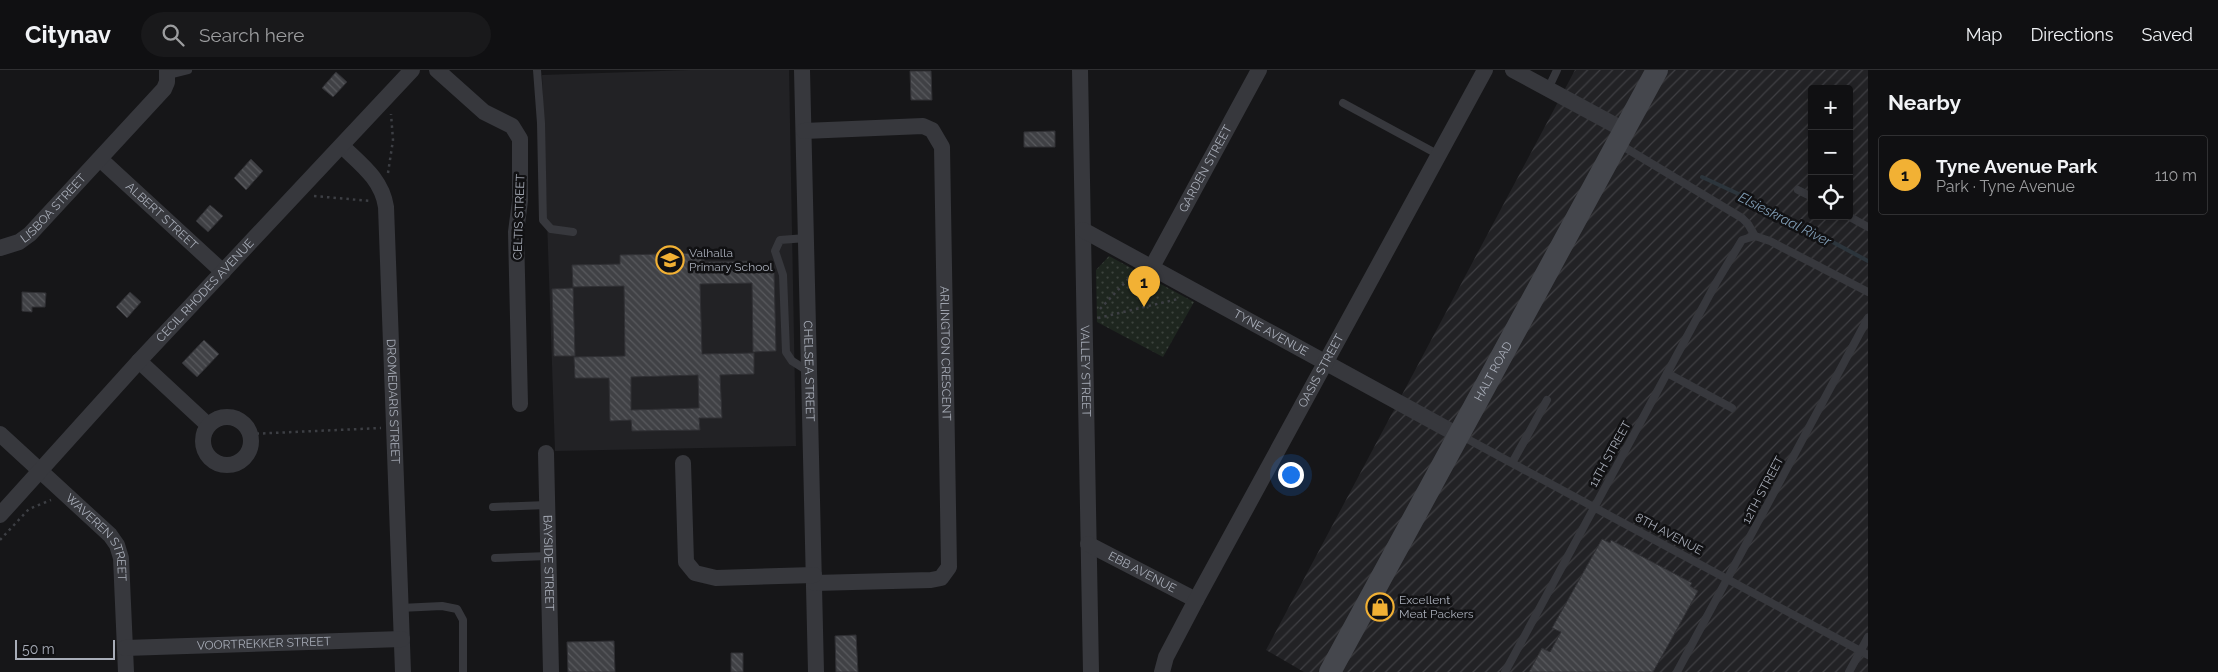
<!DOCTYPE html>
<html lang="en">
<head>
<meta charset="utf-8">
<style>
  body { margin:0; font-family:Raleway,sans-serif; background:#19191b; color:#f1f3f6 }
  .controls { position:absolute; right:15px; top:15px; display:grid; overflow:hidden; border-radius:5px; box-shadow:0 2px 8px #0003 }
  .controls button { width:45px; height:45px; display:grid; place-items:center; padding:0; border:0; border-bottom:1px solid #303032; background:#101012; color:#f1f3f6; font:25px sans-serif }
  .scale { position:absolute; left:15px; bottom:12px; width:100px; box-sizing:border-box; padding-left:5px; border:2px solid #a8adb8; border-top:0; font-size:14px; line-height:18px; white-space:nowrap; color:#a8adb8; -webkit-text-stroke:4px #111113; paint-order:stroke }
  .you { position:absolute; left:1290px; top:404px; width:18px; height:18px; margin:-12px; border:4px solid #fff; border-radius:50%; background:#1a73e8; box-shadow:0 0 0 8px #1a73e833 }
  .badge { display:grid; place-items:center; width:32px; height:32px; border-radius:50%; background:#f2b134; color:#111; font-size:16px; font-weight:700 }
  .pin { position:absolute; translate:-50% -41px; filter:drop-shadow(0 1px 2px #0008) }
  .pin::after { content:''; position:absolute; top:26px; width:18px; height:15px; background:inherit; clip-path:polygon(0 0,100% 0,50% 100%) }
  .list { margin:0; padding:0; list-style:none }
  h2 { display:flex; justify-content:space-between; align-items:center; height:65px; margin:0; padding:0 20px; font-size:21px }
  h2 small { font-size:16px; font-weight:400; color:#9c9d9f }
  .list li { display:grid; grid-template-columns:32px 1fr auto; gap:15px; align-items:center; box-sizing:border-box; height:80px; margin:0 10px 10px; padding:0 10px; border:1px solid #303032; border-radius:5px }
  .list b { display:block; font-size:19px; white-space:nowrap }
  .list p { margin:0; font-size:16px; white-space:nowrap; color:#9c9d9f }
  .list em { font-size:16px; font-style:normal; color:#9c9d9f }
  .icon { flex:none; width:28px; height:28px; fill:none; stroke:currentColor; stroke-width:2; stroke-linecap:round; stroke-linejoin:round }
  .map { position:relative; flex:none; width:1868px; height:602px; overflow:hidden }
  header { display:flex; align-items:center; gap:30px; box-sizing:border-box; height:70px; padding:0 25px; background:#101012; border-bottom:1px solid #303032 }
  header strong { font-size:24px }
  nav { display:flex; gap:28px; margin-inline-start:auto; font-size:18px }
  .search { width:350px; height:45px; background:#19191b; display:flex; align-items:center; gap:12px; box-sizing:border-box; padding:0 18px; border-radius:28px; color:#9c9d9f; font-size:19px }
  main { display:flex }
  aside { flex:1; background:#101012 }
  .map>svg:first-child { display:block }
</style>
</head>
<body>
<header>
<strong>Citynav</strong>
<div class="search"><svg class="icon" aria-label="search" viewBox="0 0 24 24"><circle cx="10" cy="10" r="6"/><path d="M15 15l6 6"/></svg>Search here</div>
<nav><a>Map</a><a>Directions</a><a>Saved</a></nav>
</header>
<main>
<div class="map">
<svg width="1868" height="602" viewBox="0 0 1868 602">
  <defs>
    <pattern id="industrial-furrows" width="10" height="10" patternUnits="userSpaceOnUse" patternTransform="scale(1.25)"><rect width="10" height="10" fill="#222225"/><path d="M-1 1l2-2M0 10L10 0M9 11l2-2" fill="none" stroke="#3f3f43"/></pattern>
    <pattern id="park-dots" width="8" height="8" patternUnits="userSpaceOnUse" patternTransform="scale(1.25)"><rect width="8" height="8" fill="#1e261f"/><path d="M2 2h.1M6 6h.1" fill="none" stroke="#3c433d" stroke-width="1.8" stroke-linecap="round"/></pattern>
    <pattern id="building-back-hatch" width="6" height="6" patternUnits="userSpaceOnUse" patternTransform="scale(1.25)"><rect width="6" height="6" fill="#404145"/><path d="M-1 5l2 2M0 0l6 6M5-1l2 2" fill="none" stroke="#595a5e"/></pattern>
  </defs>
  <rect width="100%" height="100%" fill="#161618"/>
  <path fill="#222225" d="M690,0H789L796,376L555,381L542,5Z"/>
  <path fill="url(#industrial-furrows)" fill-rule="evenodd" d="M1575,0H1868V602H1304L1266,580ZM1812,19H1849V146H1812Z"/>
  <path fill="url(#park-dots)" d="M1109,186L1194,232L1163,287L1097,252L1096,200Z"/>
  <g fill="none" stroke-linecap="round" stroke-linejoin="round">
    <path stroke="#2c353c" stroke-width="4" d="M1702,107L1771,139L1868,191"/>
  </g>
  <path fill="url(#building-back-hatch)" stroke="#303034" fill-rule="evenodd" d="M910,1H931L932,30H911Z
    M336,2L347,12L333,27L322,18Z
    M1055,61V77H1024V62Z
    M251,89L263,101L246,120L234,108Z
    M210,135L223,146L208,162L196,151Z
    M704,183V192L751,191V202H774L776,281L753,282L752,213L700,214L702,284L754,283V304L720,305L722,348H699L700,360L632,361L631,350L610,351L609,308H575L574,287L625,286L624,216L573,217L572,195L620,194V185ZM698,305L699,338L631,340V307Z
    M573,218L575,286H554L552,219Z
    M22,222L46,223L45,237H32V242L22,241Z
    M130,222L141,232L127,248L116,237Z
    M204,270L219,284L197,307L182,293Z
    M1602,469L1610,473L1611,470L1692,513L1690,516L1698,521L1671,570L1653,602H1529L1542,578L1550,582L1561,562L1552,558Z
    M856,565L858,602H836L835,566Z
    M614,571L615,602H568L567,572Z
    M731,583H743V602H731Z"/>
  <g fill="none" stroke-linecap="round" stroke-linejoin="round">
    <path stroke="#3d3f44" stroke-width="2.5" stroke-dasharray="2.5 4" stroke-linecap="butt" d="M388,103L393,70L391,44
      M314,126L371,131
      M1100,239L1134,203
      M1098,248L1178,229
      M250,364L381,358
      M0,470L29,439L51,430"/>
    <path stroke="#37383d" stroke-width="8" d="M537,0L541,53L543,150L551,159L573,162
      M168,5L188,0
      M1548,19L1557,0
      M1343,33L1439,85
      M1619,74L1742,148L1748,154L1755,166
      M1798,120L1812,127
      M1848,146L1868,157
      M806,168L780,170L775,181L783,205L786,282L792,291L808,301
      M1667,303L1732,338
      M1460,365L1868,585
      M1512,393L1547,330
      M493,437L547,435
      M495,488L548,486
      M400,538L442,536L457,539L463,550V602
      M1505,602L1716,213L1742,170L1755,166L1770,171L1868,222
      M1677,602L1868,248
      M1849,602L1868,567"/>
    <g stroke="#37383d" stroke-width="16">
      <path d="M437,0L484,42L512,56L520,69V131L516,162L520,334"/>
      <path id="s1" d="M802,0L816,602"/>
      <path id="s2" d="M1080,0L1091,602"/>
      <path d="M1513,0L1624,60"/>
      <path id="s3" d="M804,61L923,56L932,60L942,77L949,497L941,508L931,510L814,513"/>
      <path id="s4" d="M343,77C362,95 382,110 386,137L403,602"/>
      <path id="s5" d="M100,89L223,202"/>
      <path id="s6" d="M1083,160L1458,365"/>
      <path id="s7" d="M0,178L19,172L30,164L164,19L167,12V0"/>
      <path id="s8" d="M1152,197L1259,0"/>
      <path d="M139,291L208,355"/>
      <circle cx="227" cy="371" r="24"/>
      <path id="s9" d="M0,364L110,465L117,475L121,488L126,602"/>
      <path id="s10" d="M546,383L551,602"/>
      <path d="M683,393L686,492L695,503L716,508L814,505"/>
      <path id="s11" d="M0,445L139,291L412,0"/>
      <path id="s12" d="M1088,474L1196,530"/>
      <path id="s13" d="M125,578L402,569"/>
      <path id="s14" d="M1162,602L1166,587L1196,530L1485,0"/>
    </g>
    <path stroke="#45474d" stroke-width="22" id="s15" d="M1330,602L1657,0"/>
  </g>
  <defs>
    <g id="school-ring" transform="scale(1.4375)"><circle r="9.5" fill="#111113" stroke="#f2b134" stroke-width="1.5"/><path d="M0-5L7-2L0 1L-7-2ZM-4 1L0 2.5L4 1V4Q0 6-4 4Z" fill="#f2b134"/></g>
    <g id="shop-ring" transform="scale(1.4375)"><circle r="9.5" fill="#111113" stroke="#f2b134" stroke-width="1.5"/><path d="M-5-2.5h2.3a2.7 3.5 0 0 1 5.4 0H5L5.5 6h-11ZM-1.5-2.5h3a1.5 2.3 0 0 0-3 0Z" fill="#f2b134"/></g>
  </defs>
  <g fill-rule="evenodd">
    <use href="#school-ring" x="670" y="190"/>
    <use href="#shop-ring" x="1380" y="537"/>
  </g>
  <g text-anchor="middle" dominant-baseline="central" stroke-width="5" stroke-linejoin="round" paint-order="stroke">
    <g font-size="12" fill="#a8adb8" stroke="#111113">
      <text stroke="none"><textPath href="#s8" startOffset="112">GARDEN STREET</textPath></text>
      <text stroke="none"><textPath href="#s7" startOffset="68">LISBOA STREET</textPath></text>
      <text stroke="none"><textPath href="#s5" startOffset="84">ALBERT STREET</textPath></text>
      <text transform="translate(519 147) rotate(-88)">CELTIS STREET</text>
      <text stroke="none"><textPath href="#s11" startOffset="304">CECIL RHODES AVENUE</textPath></text>
      <text stroke="none"><textPath href="#s6" startOffset="214">TYNE AVENUE</textPath></text>
      <text stroke="none"><textPath href="#s3" startOffset="355">ARLINGTON CRESCENT</textPath></text>
      <text stroke="none"><textPath href="#s1" startOffset="301">CHELSEA STREET</textPath></text>
      <text stroke="none"><textPath href="#s2" startOffset="301">VALLEY STREET</textPath></text>
      <text stroke="none"><textPath href="#s14" startOffset="341">OASIS STREET</textPath></text>
      <text stroke="none"><textPath href="#s15" startOffset="342">HALT ROAD</textPath></text>
      <text stroke="none"><textPath href="#s4" startOffset="270">DROMEDARIS STREET</textPath></text>
      <text transform="translate(1610 384) rotate(-61)">11TH STREET</text>
      <text transform="translate(1763 420) rotate(-62)">12TH STREET</text>
      <text transform="translate(1669 464) rotate(28)">8TH AVENUE</text>
      <text stroke="none"><textPath href="#s9" startOffset="145">WAVEREN STREET</textPath></text>
      <text stroke="none"><textPath href="#s10" startOffset="110">BAYSIDE STREET</textPath></text>
      <text stroke="none"><textPath href="#s12" startOffset="61">EBB AVENUE</textPath></text>
      <text stroke="none"><textPath href="#s13" startOffset="139">VOORTREKKER STREET</textPath></text>
    </g>
    <g font-size="12" fill="#a8adb8" stroke="#111113" text-anchor="start">
      <text x="689" y="183">Valhalla<tspan x="689" dy="14">Primary School</tspan></text>
      <text x="1399" y="530">Excellent<tspan x="1399" dy="14">Meat Packers</tspan></text>
    </g>
    <g font-size="14" font-style="italic" fill="#7f9bb3" stroke="#111113">
      <text transform="translate(1785 149) rotate(27)">Elsieskraal River</text>
    </g>
  </g>
</svg>
<div class="controls">
<button>+</button>
<button>−</button>
<button><svg class="icon" aria-label="locate" viewBox="0 0 24 24"><circle cx="12" cy="12" r="6"/><path d="M12 2v4M12 18v4M2 12h4M18 12h4"/></svg></button>
</div>
<div class="scale">50 m</div>
<div class="you"></div>
<div class="pin badge" style="left:1144px;top:237px">1</div>
</div>
<aside>
<h2>Nearby<small></small></h2>
<ul class="list">
<li><span class="badge">1</span><div><b>Tyne Avenue Park</b><p>Park · Tyne Avenue</p></div><em>110 m</em></li>
</ul>
</aside>
</main>
</body>
</html>
